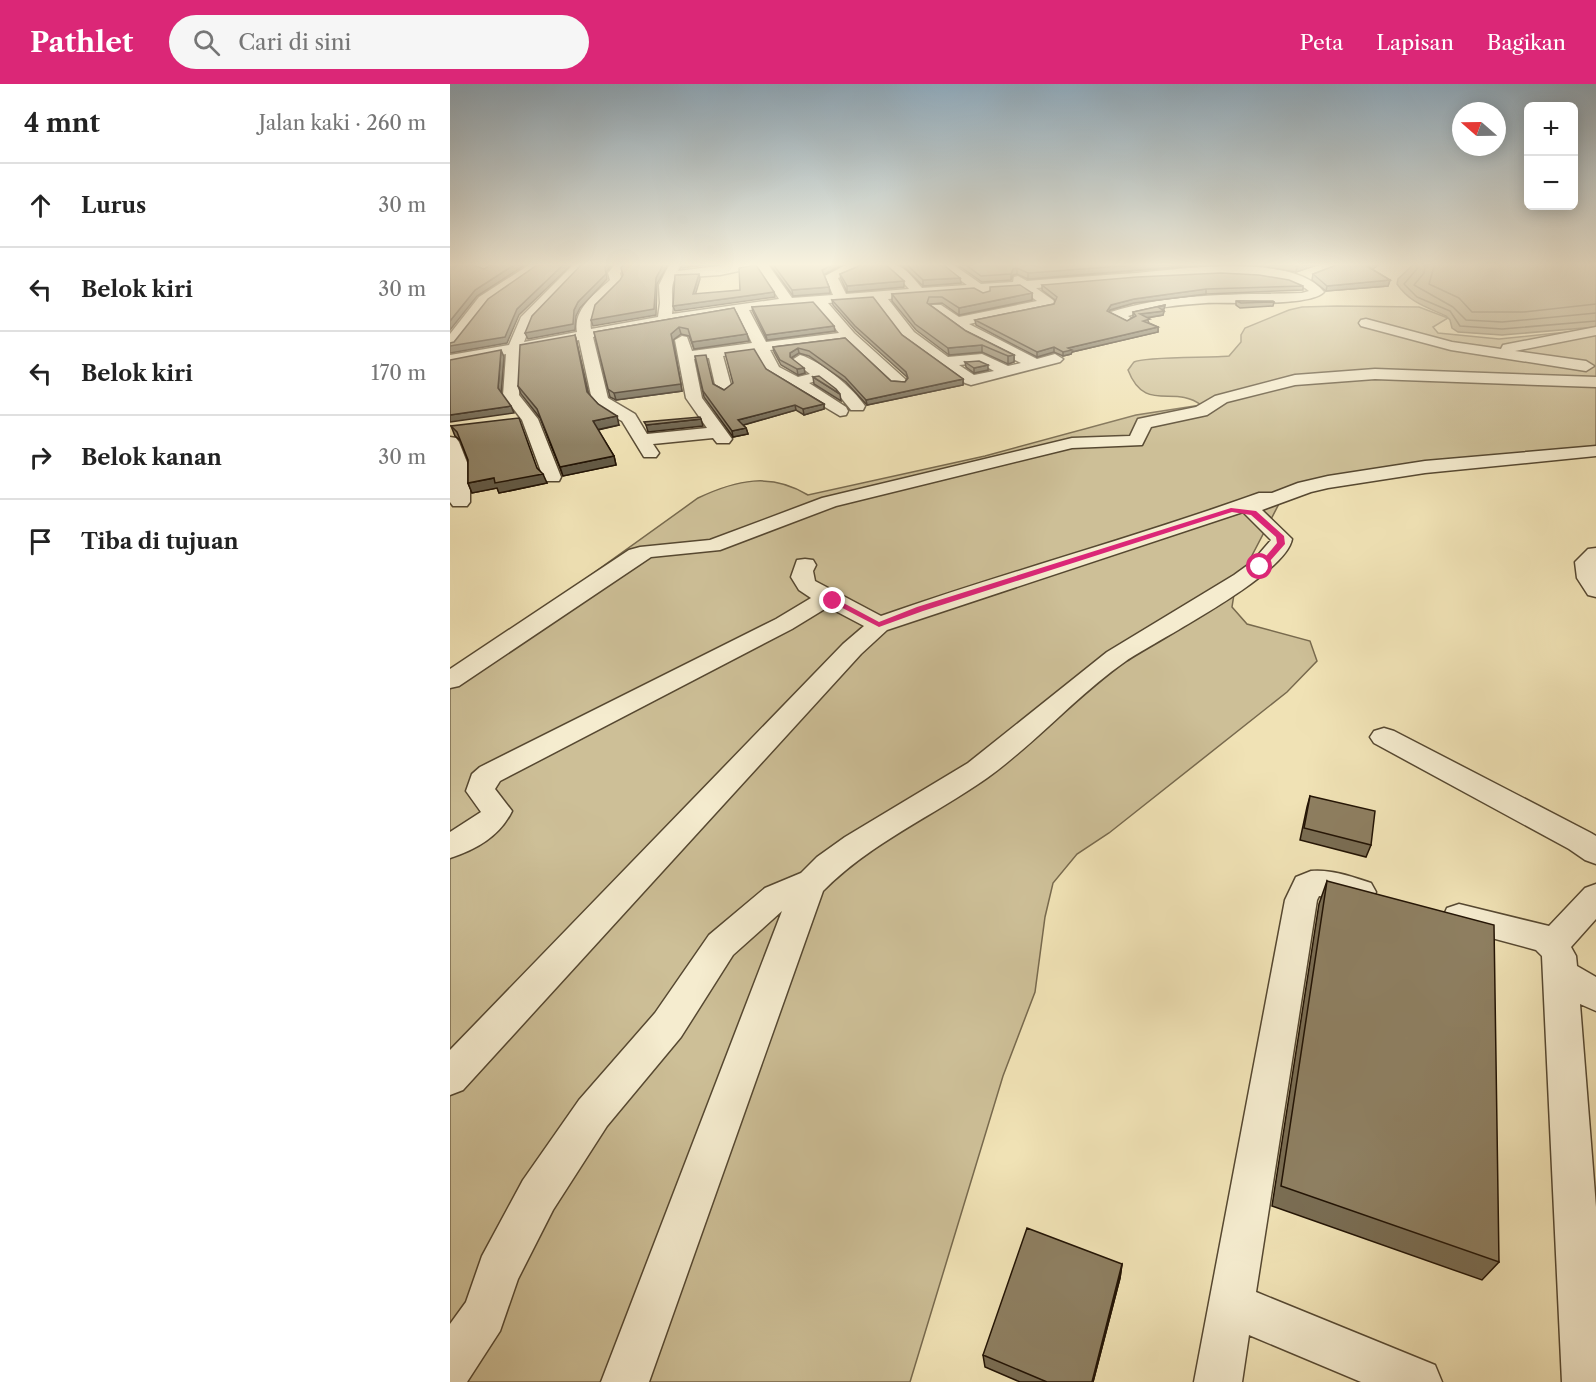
<!DOCTYPE html>
<html lang="id">
<head>
<meta charset="utf-8">
<style>
  body { margin:0; font-family:"Libre Caslon Text",serif; background:#f6f6f6; color:#222 }
  .controls { position:absolute; right:18px; top:18px; display:grid; overflow:hidden; border-radius:9px; box-shadow:0 3px 15px #0003 }
  .controls button { width:54px; height:54px; display:grid; place-items:center; padding:0; border:0; border-bottom:2px solid #e0e0e0; background:#fff; color:#222; font:30px sans-serif }
  .compass { position:absolute; left:1002px; top:18px; width:54px; height:54px; border-radius:50%; background:#fff; box-shadow:0 3px 15px #0003; rotate:290deg }
  .stop { position:absolute; width:18px; height:18px; margin:-14px; border:4px solid #db2777; border-radius:50%; background:#fff }
  .stop.end { background:#db2777; border-color:#fff; box-shadow:0 2px 6px #0008 }
  .list { margin:0; padding:0; list-style:none }
  h2 { display:flex; justify-content:space-between; align-items:center; height:78px; margin:0; padding:0 24px; font-size:26px }
  h2 small { font-size:20px; font-weight:400; color:#767676 }
  .list li { display:grid; grid-template-columns:39px 1fr auto; gap:18px; align-items:center; box-sizing:border-box; height:84px; padding:0 24px; border-top:2px solid #e0e0e0 }
  .list b { display:block; font-size:22px; white-space:nowrap }
  .list em { font-size:20px; font-style:normal; color:#767676 }
  .icon { flex:none; width:33px; height:33px; fill:none; stroke:currentColor; stroke-width:2; stroke-linecap:round; stroke-linejoin:round }
  .map { position:relative; flex:none; width:1146px; height:1298px; overflow:hidden }
  header { display:flex; align-items:center; gap:36px; box-sizing:border-box; height:84px; padding:0 30px; background:#db2777; color:#fff }
  header strong { font-size:28px }
  nav { display:flex; gap:33px; margin-inline-start:auto; font-size:21px }
  .search { width:420px; height:54px; background:#f6f6f6; display:flex; align-items:center; gap:15px; box-sizing:border-box; padding:0 21px; border-radius:33px; color:#767676; font-size:22px }
  main { display:flex }
  aside { flex:1; background:#fff }
  .map>svg:first-child { display:block }
</style>
</head>
<body>
<header>
<strong>Pathlet</strong>
<div class="search"><svg class="icon" aria-label="search" viewBox="0 0 24 24"><circle cx="10" cy="10" r="6"/><path d="M15 15l6 6"/></svg>Cari di sini</div>
<nav><a>Peta</a><a>Lapisan</a><a>Bagikan</a></nav>
</header>
<main>
<aside>
<h2>4 mnt<small>Jalan kaki · 260 m</small></h2>
<ul class="list">
<li><svg class="icon" aria-label="ahead" viewBox="0 0 24 24"><path d="M12 20V5M6 11l6-6 6 6"/></svg><div><b>Lurus</b></div><em>30 m</em></li>
<li><svg class="icon" aria-label="left" viewBox="0 0 24 24"><path d="M17 20v-9H6M10 6l-5 5 5 5"/></svg><div><b>Belok kiri</b></div><em>30 m</em></li>
<li><svg class="icon" aria-label="left" viewBox="0 0 24 24"><path d="M17 20v-9H6M10 6l-5 5 5 5"/></svg><div><b>Belok kiri</b></div><em>170 m</em></li>
<li><svg class="icon" aria-label="right" viewBox="0 0 24 24"><path d="M7 20v-9h11M14 6l5 5-5 5"/></svg><div><b>Belok kanan</b></div><em>30 m</em></li>
<li><svg class="icon" aria-label="arrive" viewBox="0 0 24 24"><path d="M6 21V4h12l-3 4 3 4H6"/></svg><div><b>Tiba di tujuan</b></div></li>
</ul>
</aside>
<div class="map">
<svg width="1146" height="1298" viewBox="0 0 1146 1298">
  <rect width="100%" height="100%" fill="#f0e2b5"/>
  <filter id="stains"><feTurbulence type="fractalNoise" baseFrequency=".00333" numOctaves="4"/><feColorMatrix values="0 0 0 0 .2 0 0 0 0 .09 0 0 0 0 .02 0 0 0 .5 -.17"/></filter>
  <radialGradient id="worn" r=".72"><stop offset=".6" stop-color="#630" stop-opacity="0"/><stop offset="1" stop-color="#630" stop-opacity=".3"/></radialGradient>
  <path fill="#cdbf97" stroke="#786a4e" stroke-width="1.5" d="M887,222L969,223L998,234L983,243L988,249L1049,255L1146,245V368L887,400L831,416L785,504L782,523L797,540L860,557L867,577L837,608L659,749L627,770L603,799L595,833L585,908L553,992L460,1298H0V592L248,414C286,396 321,388 358,411L535,372L686,331L751,321C724,300 695,330 678,286C679,285 683,279 684,278C694,272 761,274 779,272L791,258V251L795,244L839,226L852,223Z"/>
  <path fill="#aa9c79" stroke="#74664b" stroke-width="1.5" d="M965,179H1146V243L1052,251L1008,248L1002,244L1000,236L996,232C977,223 960,219 947,200L948,195Z"/>
  <g fill="none" stroke-linecap="round" stroke-linejoin="round">
    <path stroke="#66583f" stroke-width="1.5" d="M968,179L967,185L954,200L967,213L1000,227L1010,242L1052,245L1146,237
      M976,179L974,189L964,201L1003,223L1016,236L1052,238L1146,229
      M985,179L979,200L1009,214L1022,228H1073L1146,220"/>
    <g stroke="#564831" stroke-width="3">
      <path id="minor" d="M25,179H38L43,184L37,188L26,184Z
        M82,179H96L39,219L5,263L0,264V250L29,213Z
        M125,179H138L82,237L74,258L127,248C123,225 145,210 160,196L158,189L166,179H179L170,189L172,197L170,200C158,212 137,226 141,245L208,233L210,219L209,201L220,179H232L228,187L291,179H317L342,214L383,211L375,192L400,179H412L407,186L388,194L396,210L459,205L445,189L432,179C454,179 458,189 472,204L517,201L487,179H501L531,200L563,198L564,193L568,192L577,197C614,194 650,191 687,189C733,185 843,169 874,208C860,223 780,218 756,219C729,221 703,223 678,232L683,236L676,240L659,231L661,228C723,208 788,211 852,209L859,207C822,175 640,200 586,204L603,216L605,219L603,222L519,240L587,275L605,270L613,275L610,278L521,301L515,299L454,254L425,215L378,219L404,249L455,295L457,298L455,301H443L396,257L320,266L329,283L348,293L360,290L342,276L350,271C371,277 403,304 415,322L413,326H401L388,310L370,296L359,299L396,323L398,327L396,331L390,332L318,289L306,268L273,272L282,305L274,310L266,305L259,274L244,275L252,314L282,355L279,359H267L263,354L203,360L209,369L206,373H194L172,337L152,327L142,316L129,256L71,267L69,311L88,335L111,393L109,397H95L93,393L72,336L53,311L56,270L0,281V271L59,261L71,233ZM308,183L329,215L222,230C224,218 219,205 225,194L270,191ZM571,205L587,217L509,233L491,221H481L479,224L518,252L571,279L558,282L532,270L498,273L464,248L438,215L525,208L533,213L538,212V207ZM365,220L389,249L316,258L299,226ZM287,228L302,259L242,267L237,253L232,252L225,256L236,314L257,344L197,350L185,330L158,314L143,253ZM530,279L544,287L524,291L509,281Z
        M916,235L1002,258L1051,265L1053,261L1058,260L1146,243V251L1065,267L1136,277L1144,282L1136,287L1001,266L911,242L909,239L911,236Z
        M925,285L1146,293V303L925,295L845,301L777,318L757,331L701,343L692,361L622,364L386,422L270,466L201,473L9,602L0,604V585L179,466L190,463L260,456L372,414L622,354L680,352L688,335L746,323L765,312L845,291Z
        M0,353L6,354L9,358L20,386V418L17,422H3L0,418Z
        M1146,362V372L975,389L878,404L861,408L812,426L842,455C836,491 709,555 676,577C627,611 586,659 537,694C483,732 420,759 373,807L199,1298H151L332,827L283,871L231,953L157,1042L103,1126L68,1195L50,1247L17,1298H0V1240L16,1218L32,1172L73,1096L129,1016L205,929L259,851L315,804L351,789L367,773L395,753L518,679L657,568L784,491L802,478L821,456L793,428L437,546L411,570L13,1006L0,1011V966L393,560L414,542L378,523L342,545L50,697L45,705L62,727C50,752 26,766 0,774V748L31,728L16,707L22,690L30,683L326,535L361,514L349,506L341,493L347,476L355,475L363,476L366,481L363,487L365,497L431,532C556,488 684,454 809,409H822L848,399L878,392L975,377Z
        M1146,464V513L1138,511L1127,494L1125,478L1138,465Z
        M934,644L944,647L1141,749L1146,752V780L1135,776L1119,765L924,659L920,653L924,647Z
        M861,787C881,785 903,793 921,799L926,808L921,817C903,823 887,813 869,812L867,816L806,1208L985,1281L992,1298H911L799,1251L792,1298H744L835,816L846,793Z
        M1146,800V835L1121,863L1126,872L1127,882L1146,893V927L1130,920L1146,1123V1298H1112L1092,872L1086,866L997,842L993,833L997,824L1009,820L1099,842L1135,804Z"/>
    </g>
    <use href="#minor" fill="#f5eccf" fill-rule="evenodd"/>
  </g>
  <path fill="#7a6d53" stroke="#231405" stroke-width="1.5" d="M319,179H396L374,191L379,203L380,209L343,212Z
    M443,179H491L511,199L473,202L452,181Z
    M505,179H873L846,188L811,182L774,180L578,195L567,190L563,191L561,196L532,198Z
    M892,179H931L922,185L940,196L938,202L876,207L862,196L863,190Z
    M407,183L454,203L397,208L391,195L390,190Z
    M592,201L853,202V206L756,210L684,219L660,226L659,228L677,237L683,233V228L715,221L714,225L713,226L714,227L713,231L697,234L699,239L708,243V248L622,268L621,270L613,272L604,268L587,273L526,241L525,236L604,220L605,216L592,206Z
    M533,209H582V216L509,231L492,219L479,220L516,247L564,271V278L558,280L532,268L499,271L466,246L442,217V210Z
    M382,216L452,251L513,295V301L417,321L396,298L359,272L349,269L341,274L355,289L348,291L331,281L324,268L323,263L395,254L441,297L455,298L457,295V293L406,247L383,221Z
    M786,217L824,218L823,222L790,224L786,221Z
    M302,223L384,242L385,247L317,256L303,228Z
    M284,224L299,257L244,265L239,252L231,250L223,256L232,307L166,316L160,313L144,248Z
    M125,251L138,309L148,320L169,341L148,346L164,372L166,381L113,392L90,334L71,310L68,302Z
    M245,272L263,300L274,306L316,285L374,320V325L354,331L346,326L293,341L296,344L298,350L283,353L254,313Z
    M515,278L538,286L524,289L516,283Z
    M363,293L390,310L391,317L364,300Z
    M1,342L87,384L97,399L49,409L47,404L22,409L18,399V376L11,357L5,352Z
    M860,712L921,761L916,773L850,756L857,723Z
    M877,797L1049,1178L1032,1196L822,1122L869,820Z
    M672,1180L670,1194L643,1298H570L535,1283L533,1271Z"/>
  <path fill="#635944" stroke="#231405" stroke-width="1.5" d="M67,179H78L27,212L0,246V237L25,206Z
    M115,179H123L69,231L57,259L0,269V262L67,225Z
    M157,179H164L156,188L157,195L130,224L126,232L125,246L78,255L75,249L124,226L128,218Z
    M214,179H219L207,200L206,231L143,242L141,236L206,194Z
    M231,179H272L232,184Z
    M385,179H396L373,191L372,186Z
    M710,179H774L578,195V189Z
    M857,179H873L846,188L847,182Z
    M924,179H931L917,189L918,183Z
    M567,184V190L563,191L561,196V190L563,185Z
    M249,190L250,195L244,215L243,210Z
    M510,194L511,199L473,202V196Z
    M940,196L938,202L876,207L877,202Z
    M454,197V203L397,208V202Z
    M379,203L380,209L343,212L342,206Z
    M756,205V210L684,219L660,226L657,232V227L661,221L684,215Z
    M324,208L325,213L225,227L223,222Z
    M582,209V216L509,231V224Z
    M715,221L714,225L707,227L708,223Z
    M714,227L713,231L689,235L690,230Z
    M384,242L385,247L317,256L316,251Z
    M229,243L231,250L223,256L232,307L166,316L164,309L221,250Z
    M708,243V248L622,268L621,270L613,272V268L618,264Z
    M297,250L299,257L244,265L242,258Z
    M125,251L127,259L140,316L137,308Z
    M532,261V268L499,271L498,264Z
    M604,263V268L587,273V268Z
    M348,264L349,269L341,274V278L340,269Z
    M51,266L54,273L51,311L48,304Z
    M564,271V278L558,280V272Z
    M538,281V286L524,289V284Z
    M354,284L355,289L348,291L347,285Z
    M513,295V301L417,321L416,316Z
    M374,320V325L354,331L353,325Z
    M345,321L346,326L290,342L288,336Z
    M61,322L64,329L0,338V331Z
    M167,332L169,341L146,346L143,337Z
    M251,335L253,342L198,348L196,341Z
    M296,344L298,350L283,353L282,347Z
    M164,372L166,381L113,392L110,383Z
    M93,390L97,399L49,409L47,404L22,409L18,399L44,394Z
    M672,1180L670,1194L643,1298H642Z"/>
  <path fill="#8e7f61" stroke="#231405" stroke-width="1.5" d="M0,179H23V181L34,185L43,179H67L25,206L0,237Z
    M90,179H115L67,225L55,253L0,262V259L4,258L38,215Z
    M133,179H157L155,182L156,190L128,218L124,226L123,240L75,249L82,232Z
    M175,179H214L206,194L204,225L141,236L145,221L170,196L173,191L171,184Z
    M322,179H385L372,186L379,203L342,206Z
    M410,179H434L454,197L397,202L390,190L407,183Z
    M455,179H491L510,194L473,196Z
    M513,179H710L578,189L567,184L563,185L561,190L531,192Z
    M829,179H857L847,182Z
    M892,179H924L918,183L940,196L877,202L863,190Z
    M306,181L324,208L223,222L225,191L249,190L243,210L290,206L289,184Z
    M771,189L809,191L839,196L853,202L756,205L684,215L661,221L657,227L677,237L686,232L683,228L715,221L708,223L714,227L690,230L700,235L693,237L708,243L618,264L622,266L613,268L604,263L587,268L525,236L604,220L607,213L592,201L687,193Z
    M570,201L582,209L509,224L492,213H479L477,219L516,247L564,271L558,272L532,261L498,264L465,240L442,210L524,204L533,209L540,207V203Z
    M423,213L452,251L513,295L416,316L395,293L359,267L348,264L340,269V273L354,284L347,285L330,276L323,263L395,254L441,297L455,298L458,294L456,288L405,242L382,216Z
    M786,217H823L824,218L791,219Z
    M363,218L384,242L316,251L302,223Z
    M284,224L297,250L242,258L238,245L229,243L221,250L231,300L164,309L158,305L144,248Z
    M125,251L137,308L148,320L167,332L143,337L164,372L110,383L87,325L68,302L70,261Z
    M304,265L316,285L374,320L353,325L345,321L288,336L296,344L282,347L253,307L245,272L256,271L263,300L274,306L283,299L275,269Z
    M51,266L48,304L61,322L0,331V276Z
    M529,277L538,281L524,284L515,278Z
    M369,292L386,305L390,310L363,293Z
    M250,333L251,335L196,341L194,338Z
    M69,334L87,384L93,390L45,399L44,394L18,399V376L7,348L1,342Z
    M860,712L925,727L921,761L854,744Z
    M877,797L1044,841L1049,1178L831,1102Z
    M577,1144L672,1180L642,1298H597L533,1271Z"/>
  <linearGradient id="sky" x2="0" y2="1"><stop stop-color="#8faabc"/><stop offset="0.5" stop-color="#f8f2de"/><stop offset="1" stop-color="#f8f2de" stop-opacity="0"/></linearGradient>
  <rect width="1146" height="361" fill="url(#sky)"/>
  <path fill="#db2777" d="M781,424L806,427L834,452L835,460L813,485L807,483L827,459L826,453L801,431L782,428L473,527L429,543L379,517L386,515L429,538L467,523Z"/>
  <rect width="100%" height="100%" filter="url(#stains)"/>
  <rect width="100%" height="100%" fill="url(#worn)"/>
</svg>
<div class="controls">
<button>+</button>
<button>−</button>
</div>
<svg class="compass" viewBox="-18 -18 36 36"><path d="M0-13l5 13h-10z" fill="#e53935"/><path d="M0 13l5-13h-10z" fill="#767676"/></svg>
<div class="stop" style="left:810px;top:483px"></div>
<div class="stop end" style="left:383px;top:517px"></div>
</div>
</main>
</body>
</html>
